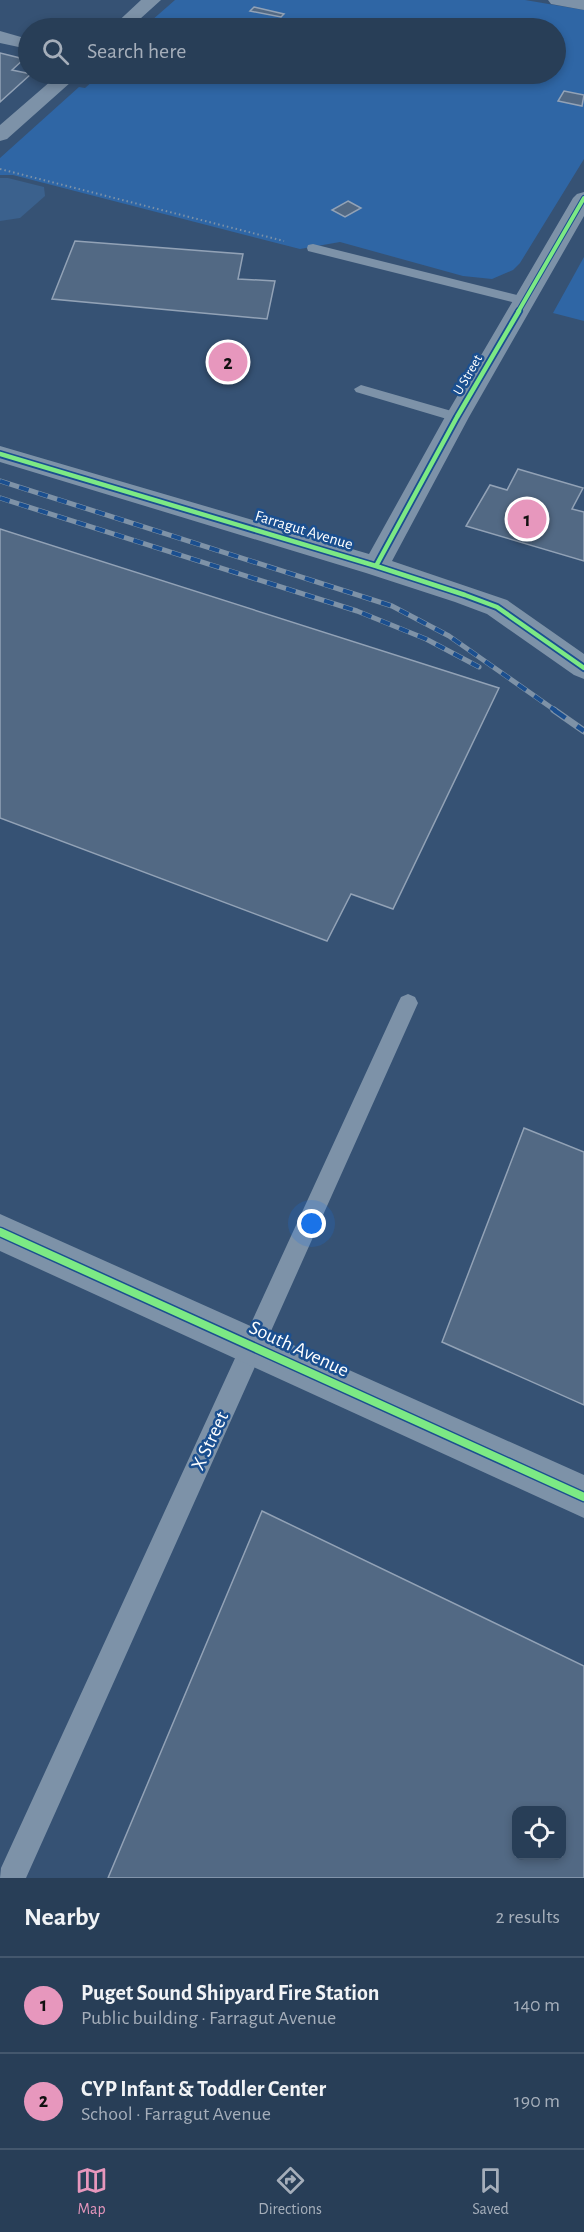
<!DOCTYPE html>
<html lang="en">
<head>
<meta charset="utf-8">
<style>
  body { margin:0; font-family:"Alegreya Sans",sans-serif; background:#30455d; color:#f1f3f6 }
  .controls { position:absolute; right:18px; bottom:18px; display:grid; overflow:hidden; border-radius:12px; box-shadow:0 3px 9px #0003 }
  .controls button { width:54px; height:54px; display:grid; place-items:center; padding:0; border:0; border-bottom:2px solid #44576d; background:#283e57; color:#f1f3f6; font:30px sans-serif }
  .you { position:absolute; left:312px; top:1224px; width:21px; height:21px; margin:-15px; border:4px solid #fff; border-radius:50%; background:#1a73e8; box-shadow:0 0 0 9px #1a73e833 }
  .badge { display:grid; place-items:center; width:39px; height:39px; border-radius:50%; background:#e797bd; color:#111; font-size:20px; font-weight:700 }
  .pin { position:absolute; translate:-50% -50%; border:3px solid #fff; box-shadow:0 2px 6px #0006 }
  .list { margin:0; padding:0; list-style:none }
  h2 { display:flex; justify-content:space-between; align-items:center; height:78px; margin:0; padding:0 24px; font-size:26px }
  h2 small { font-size:20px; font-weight:400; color:#a5aeba }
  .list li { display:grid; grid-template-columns:39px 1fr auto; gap:18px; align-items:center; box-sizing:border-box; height:96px; padding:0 24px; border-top:2px solid #44576d }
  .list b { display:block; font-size:22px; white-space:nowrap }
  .list p { margin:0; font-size:20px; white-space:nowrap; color:#a5aeba }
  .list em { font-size:20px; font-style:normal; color:#a5aeba }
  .icon { flex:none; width:33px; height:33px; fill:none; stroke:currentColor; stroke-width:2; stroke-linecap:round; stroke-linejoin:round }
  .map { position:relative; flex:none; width:584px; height:1878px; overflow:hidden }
  .search { position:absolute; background:#283e57; box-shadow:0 3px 9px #0003; left:18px; right:18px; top:18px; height:66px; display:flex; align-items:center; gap:15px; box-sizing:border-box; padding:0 21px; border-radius:33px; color:#a5aeba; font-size:22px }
  .sheet { height:270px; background:#283e57 }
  nav { display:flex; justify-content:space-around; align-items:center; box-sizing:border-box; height:84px; border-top:2px solid #44576d; background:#283e57; font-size:16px; color:#a5aeba }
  nav a { display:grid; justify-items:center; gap:3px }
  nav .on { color:#e797bd }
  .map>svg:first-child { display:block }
</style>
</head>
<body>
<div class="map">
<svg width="584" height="1878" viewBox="0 0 584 1878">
  <rect width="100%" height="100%" fill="#365274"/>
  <path fill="#2f66a5" d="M175,0H525L584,10V159L520,263L513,270L492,279L463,276L340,242L300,249L13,175H0V158L79,87L85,88L101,74H556V28H143Z
    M584,257V321L553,313Z"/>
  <path fill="#3b618d" d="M0,178H8L44,187L45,196L20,218L0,221Z"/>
  <path fill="#526984" stroke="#92a2b6" stroke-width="1.5" fill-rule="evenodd" d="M254,7L284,14L281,17L250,11Z
    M0,53L24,59L12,70L31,74L0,102Z
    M564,91L584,95L582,106L558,101Z
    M348,201L361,208L345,217L332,210Z
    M75,241L243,254L238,279L275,281L267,319L52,299Z
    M518,469L583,488L572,509L584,512V561L466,526L490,485L507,490Z
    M0,529L499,688L393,909L351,894L327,941L0,818Z
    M524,1128L584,1152V1405L442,1342Z
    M262,1511L584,1666V1878H108ZM516,1810H562V1856H516Z"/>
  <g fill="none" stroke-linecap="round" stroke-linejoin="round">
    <path stroke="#7d92a8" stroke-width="2" stroke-dasharray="1.5 3" stroke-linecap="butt" d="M0,169L284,241"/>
    <path fill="#7d92a8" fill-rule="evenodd" d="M313,244L529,298L531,301L524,305L308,251L307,248L308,245Z
      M361,385L462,414L464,417L457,422L356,392L354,389Z
      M408,994L415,997L418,1003L26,1878H0L1,1868L398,1003L401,997Z"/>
    <path fill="#7d92a8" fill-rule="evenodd" d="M141,0H161L130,28H111Z
      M548,0H584V10L551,4Z
      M0,31L28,39V49L0,43Z
      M59,74H80L7,139L0,141V125Z
      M584,192V216L469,417L392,561L507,600L584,654V679L574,675L487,614L455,602L366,573L0,462V446L369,554L445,417L573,198L577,194Z
      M0,1214L584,1475V1518L0,1251Z"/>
    <g stroke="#7e92a7" stroke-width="5">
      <path id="rail-far1" d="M0,481L392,606L449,636L556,711
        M0,498L357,611L426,639L479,667"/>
    </g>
    <g stroke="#7e92a7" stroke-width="7">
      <path id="rail" d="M554,710L584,731"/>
    </g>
    <use href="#rail-far1" stroke="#1b4f8f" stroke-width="4" stroke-dasharray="10" stroke-linecap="butt"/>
    <use href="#rail" stroke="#1b4f8f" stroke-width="4.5" stroke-dasharray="14" stroke-linecap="butt"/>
    <g stroke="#1b4f8f" stroke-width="6">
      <path id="cycleway-far2" d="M518,312L584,198"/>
    </g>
    <g stroke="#1b4f8f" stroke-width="8">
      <path id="cycleway-far1" d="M0,454L376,566L465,595L497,607L584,668
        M376,566L457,417L519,311"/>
    </g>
    <g stroke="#1b4f8f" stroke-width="11">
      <path id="cycleway" d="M0,1232L584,1497"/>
    </g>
    <use href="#cycleway-far2" stroke="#7ce984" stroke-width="4"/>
    <use href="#cycleway-far1" stroke="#7ce984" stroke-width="4.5"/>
    <use href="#cycleway" stroke="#7ce984" stroke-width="8"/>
  </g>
  <g text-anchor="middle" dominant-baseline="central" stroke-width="5" stroke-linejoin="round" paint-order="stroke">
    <g font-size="14" fill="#fff" stroke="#1b4f8f">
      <text transform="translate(468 375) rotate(-60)">U Street</text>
    </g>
    <g font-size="16" fill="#fff" stroke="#1b4f8f">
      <text transform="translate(304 530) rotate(17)">Farragut Avenue</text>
    </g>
    <g font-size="20" fill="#fff" stroke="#1b4f8f">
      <text transform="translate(299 1349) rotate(25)">South Avenue</text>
      <text transform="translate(210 1441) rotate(-65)">X Street</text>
    </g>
  </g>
</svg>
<div class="controls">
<button><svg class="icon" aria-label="locate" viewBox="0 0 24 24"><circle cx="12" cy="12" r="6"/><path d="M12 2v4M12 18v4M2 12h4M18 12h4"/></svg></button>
</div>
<div class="you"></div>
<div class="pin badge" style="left:527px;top:519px">1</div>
<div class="pin badge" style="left:228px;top:362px">2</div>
<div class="search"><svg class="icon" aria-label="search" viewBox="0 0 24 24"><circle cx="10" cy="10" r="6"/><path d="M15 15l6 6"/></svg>Search here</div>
</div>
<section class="sheet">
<h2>Nearby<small>2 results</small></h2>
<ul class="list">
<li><span class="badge">1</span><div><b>Puget Sound Shipyard Fire Station</b><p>Public building · Farragut Avenue</p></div><em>140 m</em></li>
<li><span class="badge">2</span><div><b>CYP Infant &amp; Toddler Center</b><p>School · Farragut Avenue</p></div><em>190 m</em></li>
</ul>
</section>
<nav>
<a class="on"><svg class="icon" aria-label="map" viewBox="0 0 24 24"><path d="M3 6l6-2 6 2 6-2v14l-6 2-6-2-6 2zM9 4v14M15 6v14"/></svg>Map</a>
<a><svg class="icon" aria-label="directions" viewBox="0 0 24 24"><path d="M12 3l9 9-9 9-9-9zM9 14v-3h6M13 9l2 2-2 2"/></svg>Directions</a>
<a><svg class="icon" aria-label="saved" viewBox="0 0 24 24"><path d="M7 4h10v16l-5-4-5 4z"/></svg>Saved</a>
</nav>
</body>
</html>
